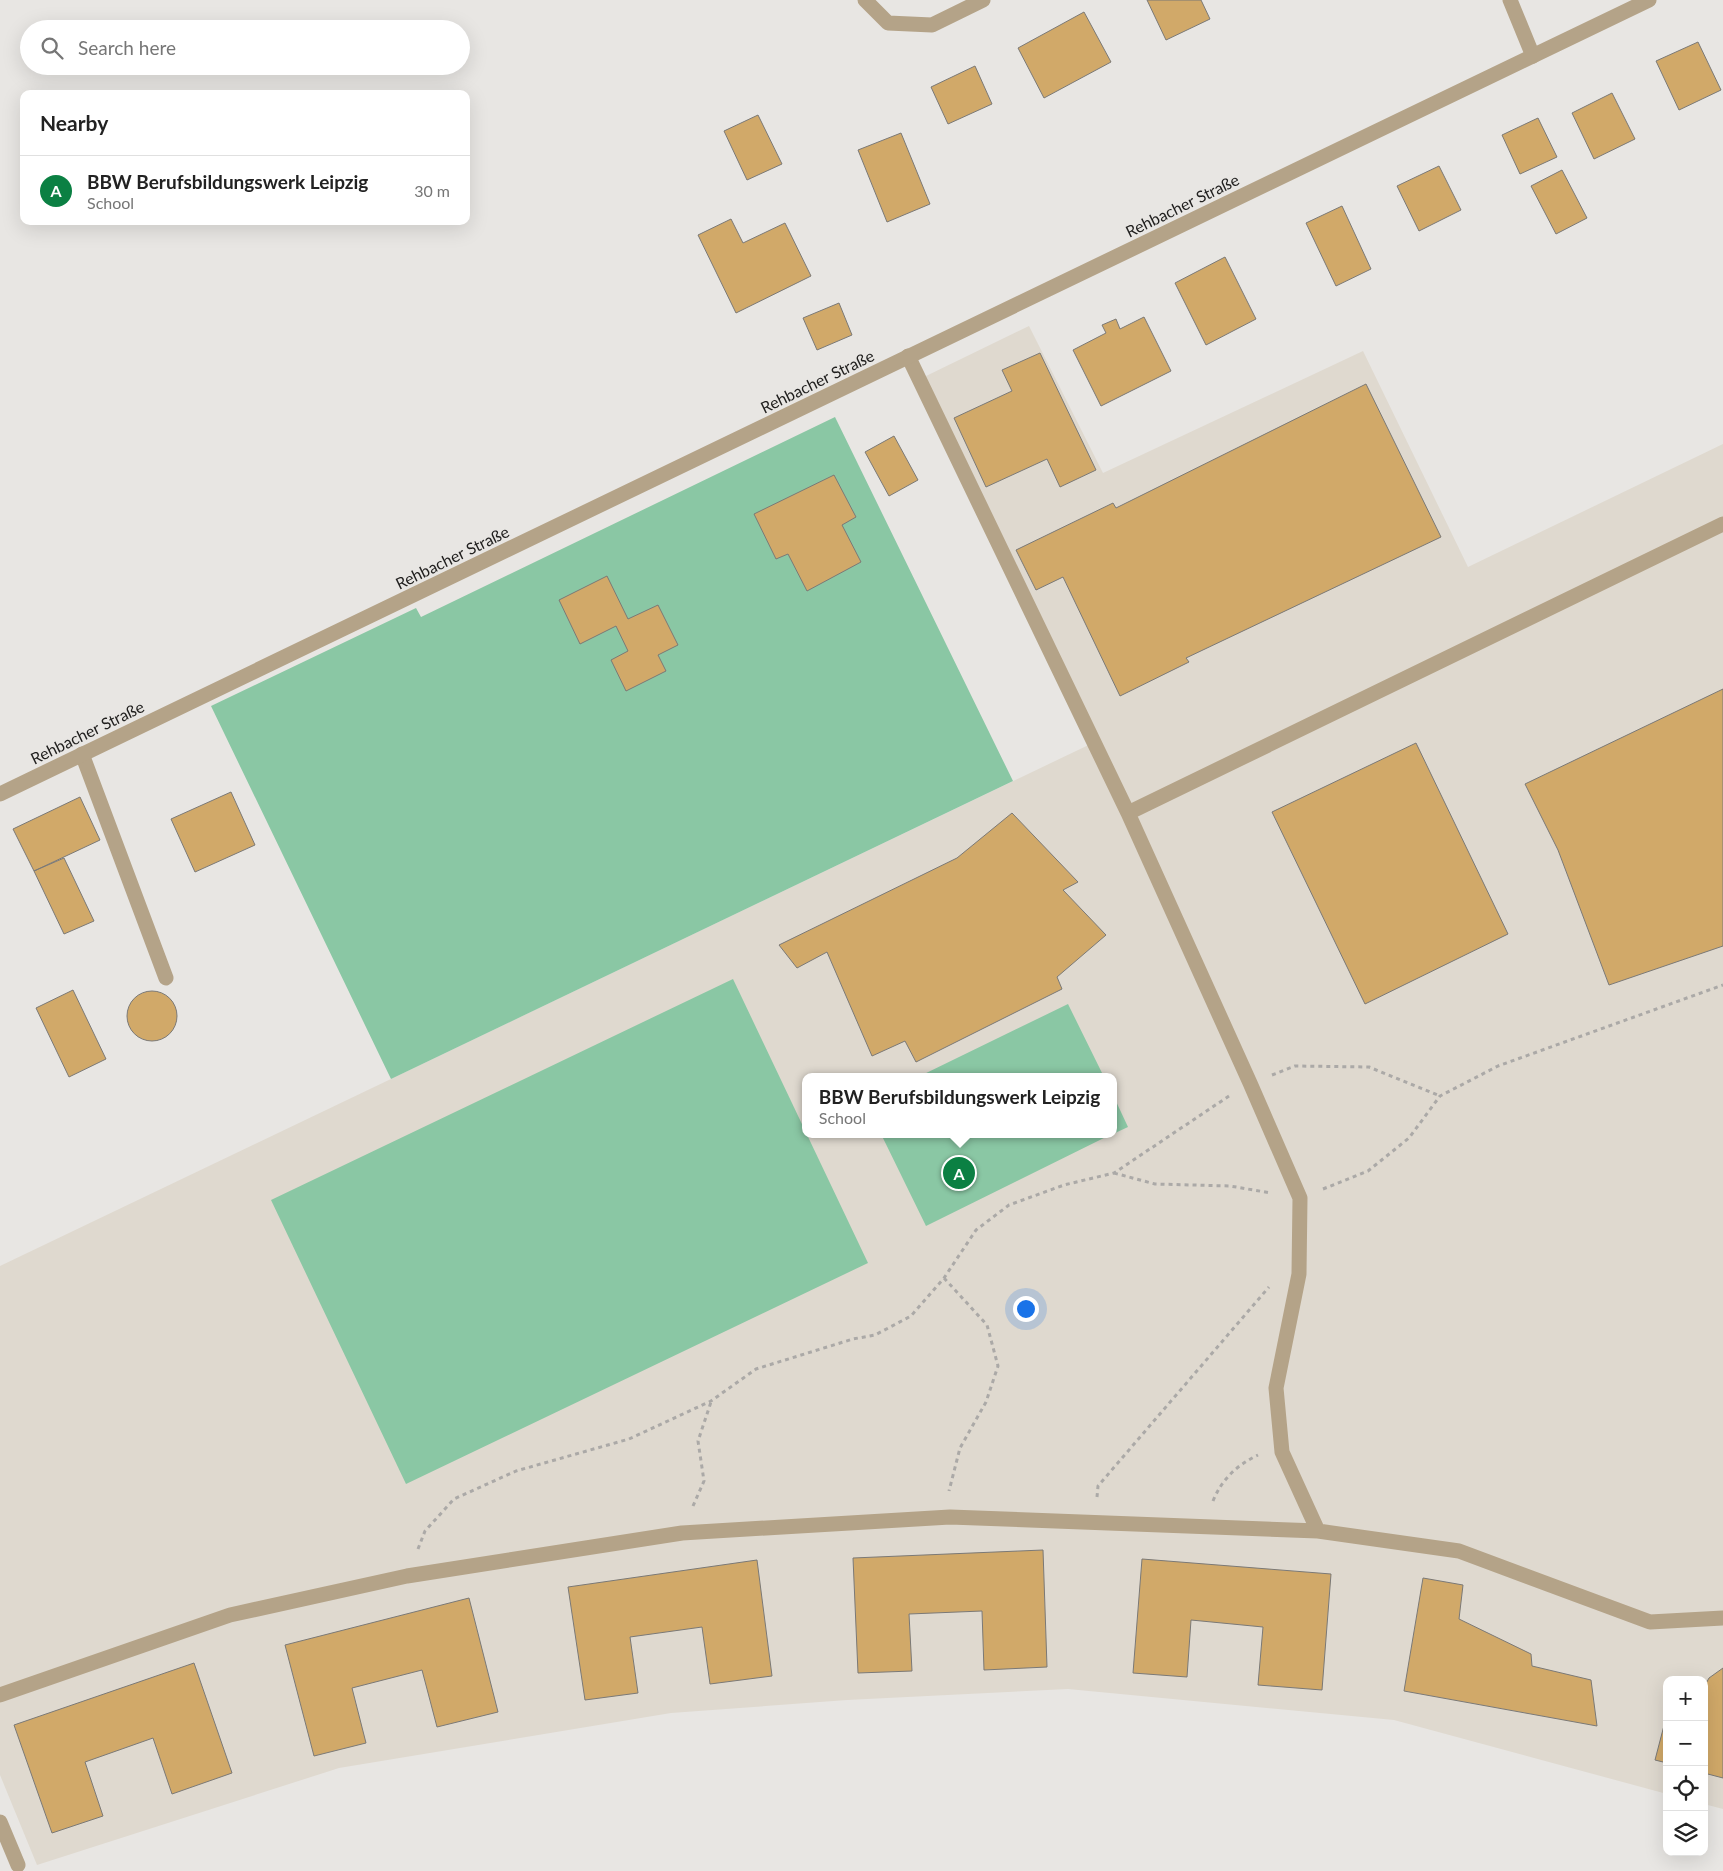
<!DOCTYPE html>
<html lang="en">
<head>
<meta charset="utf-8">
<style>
  body { margin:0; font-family:Lato,sans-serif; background:#f6f6f6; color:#222 }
  .controls { position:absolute; right:15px; bottom:15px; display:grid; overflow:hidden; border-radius:10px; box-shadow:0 5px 20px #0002 }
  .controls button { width:45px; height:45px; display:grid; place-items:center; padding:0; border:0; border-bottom:1px solid #e0e0e0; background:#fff; color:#222; font:25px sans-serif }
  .you { position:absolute; left:1025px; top:1308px; width:18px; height:18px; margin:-12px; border:4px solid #fff; border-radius:50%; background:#1a73e8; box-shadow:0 0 0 8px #1a73e833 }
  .badge { display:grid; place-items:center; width:32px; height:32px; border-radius:50%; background:#0b8043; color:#fff; font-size:16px; font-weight:700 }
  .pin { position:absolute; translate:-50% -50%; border:2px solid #fff; box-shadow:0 1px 5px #0006 }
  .popup { position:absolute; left:802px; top:1073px; width:315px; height:65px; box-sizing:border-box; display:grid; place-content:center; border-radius:10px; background:#fff; filter:drop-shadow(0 1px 4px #0005); font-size:16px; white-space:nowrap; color:#767676 }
  .popup b { font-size:19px; color:#222 }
  .popup::after { content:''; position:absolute; left:50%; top:100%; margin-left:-10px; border:10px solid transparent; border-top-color:#fff }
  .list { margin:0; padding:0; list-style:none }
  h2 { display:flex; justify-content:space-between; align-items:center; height:65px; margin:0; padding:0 20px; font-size:21px }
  h2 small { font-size:16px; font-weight:400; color:#767676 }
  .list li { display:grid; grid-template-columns:32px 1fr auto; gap:15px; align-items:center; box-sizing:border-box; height:70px; padding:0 20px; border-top:1px solid #e0e0e0 }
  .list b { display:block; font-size:19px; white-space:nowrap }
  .list p { margin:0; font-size:16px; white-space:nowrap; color:#767676 }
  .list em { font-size:16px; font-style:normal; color:#767676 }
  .icon { flex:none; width:28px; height:28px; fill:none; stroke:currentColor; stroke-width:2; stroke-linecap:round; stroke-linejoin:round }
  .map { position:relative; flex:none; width:1723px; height:1871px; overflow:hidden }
  .search { position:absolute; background:#fff; box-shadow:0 5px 20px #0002; left:20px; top:20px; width:450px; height:55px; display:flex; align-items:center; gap:12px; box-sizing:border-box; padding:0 18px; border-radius:28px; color:#767676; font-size:19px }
  .panel { position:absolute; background:#fff; box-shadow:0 5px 20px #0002; left:20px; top:90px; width:450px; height:135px; border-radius:10px }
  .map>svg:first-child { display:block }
</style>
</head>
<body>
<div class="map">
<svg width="1723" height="1871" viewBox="0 0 1723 1871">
  <rect width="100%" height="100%" fill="#e8e6e3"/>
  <path fill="#dfd9cf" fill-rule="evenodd" d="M1029,326L1103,473L1363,351L1468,567L1723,444V1809L1704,1804V1680H1667V1794L1394,1720L1068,1689L847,1700L671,1713L339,1768L37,1865L0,1775V1266L1099,740L924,377ZM805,1077H1113V1134H805Z"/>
  <path fill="#8ac7a4" d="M835,417L1013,781L391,1079L211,706L416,608L421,617Z
    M733,979L868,1263L406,1484L271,1200Z
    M1068,1004L1104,1077H918Z
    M1113,1095L1128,1127L1113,1134Z
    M881,1134H1112L926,1226Z"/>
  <path fill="#d1a969" stroke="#7b7976" d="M1147,0H1201L1210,19L1166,40Z
    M1084,12L1111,62L1044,98L1018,48Z
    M1698,42L1721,90L1679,110L1656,61Z
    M975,66L992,104L948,124L931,87Z
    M1612,93L1635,139L1594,159L1572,113Z
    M758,115L782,164L747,180L724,131Z
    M1538,118L1557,157L1520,174L1502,135Z
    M901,133L930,204L887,222L858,150Z
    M1439,166L1461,210L1419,231L1397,186Z
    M1562,170L1587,218L1556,234L1531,186Z
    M1342,206L1371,269L1336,286L1306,223Z
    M731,219L743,243L785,223L811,276L736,313L698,235Z
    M1225,257L1256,319L1206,345L1175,283Z
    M839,303L852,335L817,350L803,318Z
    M1144,317L1171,371L1101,406L1073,350L1106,333L1102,325L1116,319L1120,329Z
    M1040,353L1096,470L1060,487L1047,459L986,487L954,418L1012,391L1002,370Z
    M1366,384L1441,537L1186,658L1189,662L1120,696L1063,577L1036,590L1016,550L1113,503L1116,508Z
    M894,436L918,480L889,496L865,452Z
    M834,475L856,517L842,525L861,562L807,591L788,554L776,559L754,514Z
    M607,576L628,619L658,605L678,645L658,655L666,671L626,691L611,660L628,651L616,626L580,644L559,600Z
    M1723,689V946L1609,985L1558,850L1525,784Z
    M1416,743L1508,934L1365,1004L1272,812Z
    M231,792L255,845L195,872L171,819Z
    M80,797L100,840L34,871L13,829Z
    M1012,813L1078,882L1063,890L1106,935L1057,977L1062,989L916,1062L905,1041L872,1056L827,952L797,968L779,945L957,858Z
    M64,858L94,921L64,934L34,871Z
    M73,990L106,1059L69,1077L36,1008Z
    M127 1016a25 25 0 1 1 50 0a25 25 0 1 1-50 0Z
    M1043,1550L1047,1667L984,1670L982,1611L909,1614L912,1671L858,1673L853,1558Z
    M1142,1559L1331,1574L1322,1690L1258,1685L1263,1627L1191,1620L1187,1677L1133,1673Z
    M757,1560L772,1676L710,1684L702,1627L630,1637L638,1693L585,1700L568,1587Z
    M1423,1578L1463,1585L1459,1619L1531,1654L1532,1666L1591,1680L1597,1726L1404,1691Z
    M469,1598L498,1712L437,1727L422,1670L352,1688L366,1743L314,1756L285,1645Z
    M194,1663L232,1773L172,1794L153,1738L85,1762L103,1816L52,1833L14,1725Z
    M1723,1668V1778L1704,1773V1687L1709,1678Z
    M1667,1714V1763L1655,1760Z"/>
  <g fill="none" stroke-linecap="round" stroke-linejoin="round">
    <path stroke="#aba9a7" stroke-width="3" stroke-dasharray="4 4" stroke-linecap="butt" d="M1272,1075L1295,1066L1369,1067L1440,1096
      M1114,1173L1155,1184L1230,1186L1271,1193
      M1323,1189L1368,1171L1409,1138L1440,1096L1498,1066L1723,985
      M944,1278L987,1325L998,1366L986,1402L960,1448L949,1491
      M1097,1497L1098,1486L1269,1287
      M1213,1501C1222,1479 1237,1465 1258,1455
      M693,1506L704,1481L698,1441L711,1402
      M418,1549L425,1531L454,1499L516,1471L629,1439L711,1401L756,1369L853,1339L875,1335L911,1316L944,1278L976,1230L1009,1205L1064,1185L1114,1173L1229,1096"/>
    <path stroke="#b4a388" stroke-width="15" d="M908,356L1128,813L1250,1083L1300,1198L1299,1274L1276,1388L1282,1452L1318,1531
      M82,754L166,978
      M1128,813L1723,524
      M0,1695L230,1615L407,1576L682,1533L950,1517L1318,1531L1459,1551L1650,1622L1723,1618
      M0,1822L18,1865"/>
    <path stroke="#b4a388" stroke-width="15" d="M865,0L888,23L932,25L983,0
      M1510,0L1533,56"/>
    <path stroke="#b4a388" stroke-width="15" d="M0,794L1649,0"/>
  </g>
  <g text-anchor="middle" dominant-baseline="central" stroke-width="4" stroke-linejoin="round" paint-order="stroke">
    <g font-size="16" fill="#21201f" stroke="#e8e6e3">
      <text transform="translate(1182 205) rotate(-26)">Rehbacher Straße</text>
      <text transform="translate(817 381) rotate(-26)">Rehbacher Straße</text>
      <text transform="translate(452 557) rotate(-26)">Rehbacher Straße</text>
      <text transform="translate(87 732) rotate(-26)">Rehbacher Straße</text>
    </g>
  </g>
</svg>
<div class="controls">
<button>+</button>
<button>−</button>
<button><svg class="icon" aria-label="locate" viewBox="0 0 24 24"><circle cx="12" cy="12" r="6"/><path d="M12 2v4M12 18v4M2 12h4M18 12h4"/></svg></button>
<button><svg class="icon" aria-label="layers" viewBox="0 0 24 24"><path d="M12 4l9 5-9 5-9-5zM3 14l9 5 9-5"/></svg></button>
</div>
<div class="you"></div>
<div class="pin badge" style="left:959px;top:1173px">A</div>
<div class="popup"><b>BBW Berufsbildungswerk Leipzig</b>School</div>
<div class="search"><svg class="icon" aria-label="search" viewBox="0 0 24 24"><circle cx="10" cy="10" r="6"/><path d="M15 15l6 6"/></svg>Search here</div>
<section class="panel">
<h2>Nearby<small></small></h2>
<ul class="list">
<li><span class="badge">A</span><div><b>BBW Berufsbildungswerk Leipzig</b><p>School</p></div><em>30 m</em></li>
</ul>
</section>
</div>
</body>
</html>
